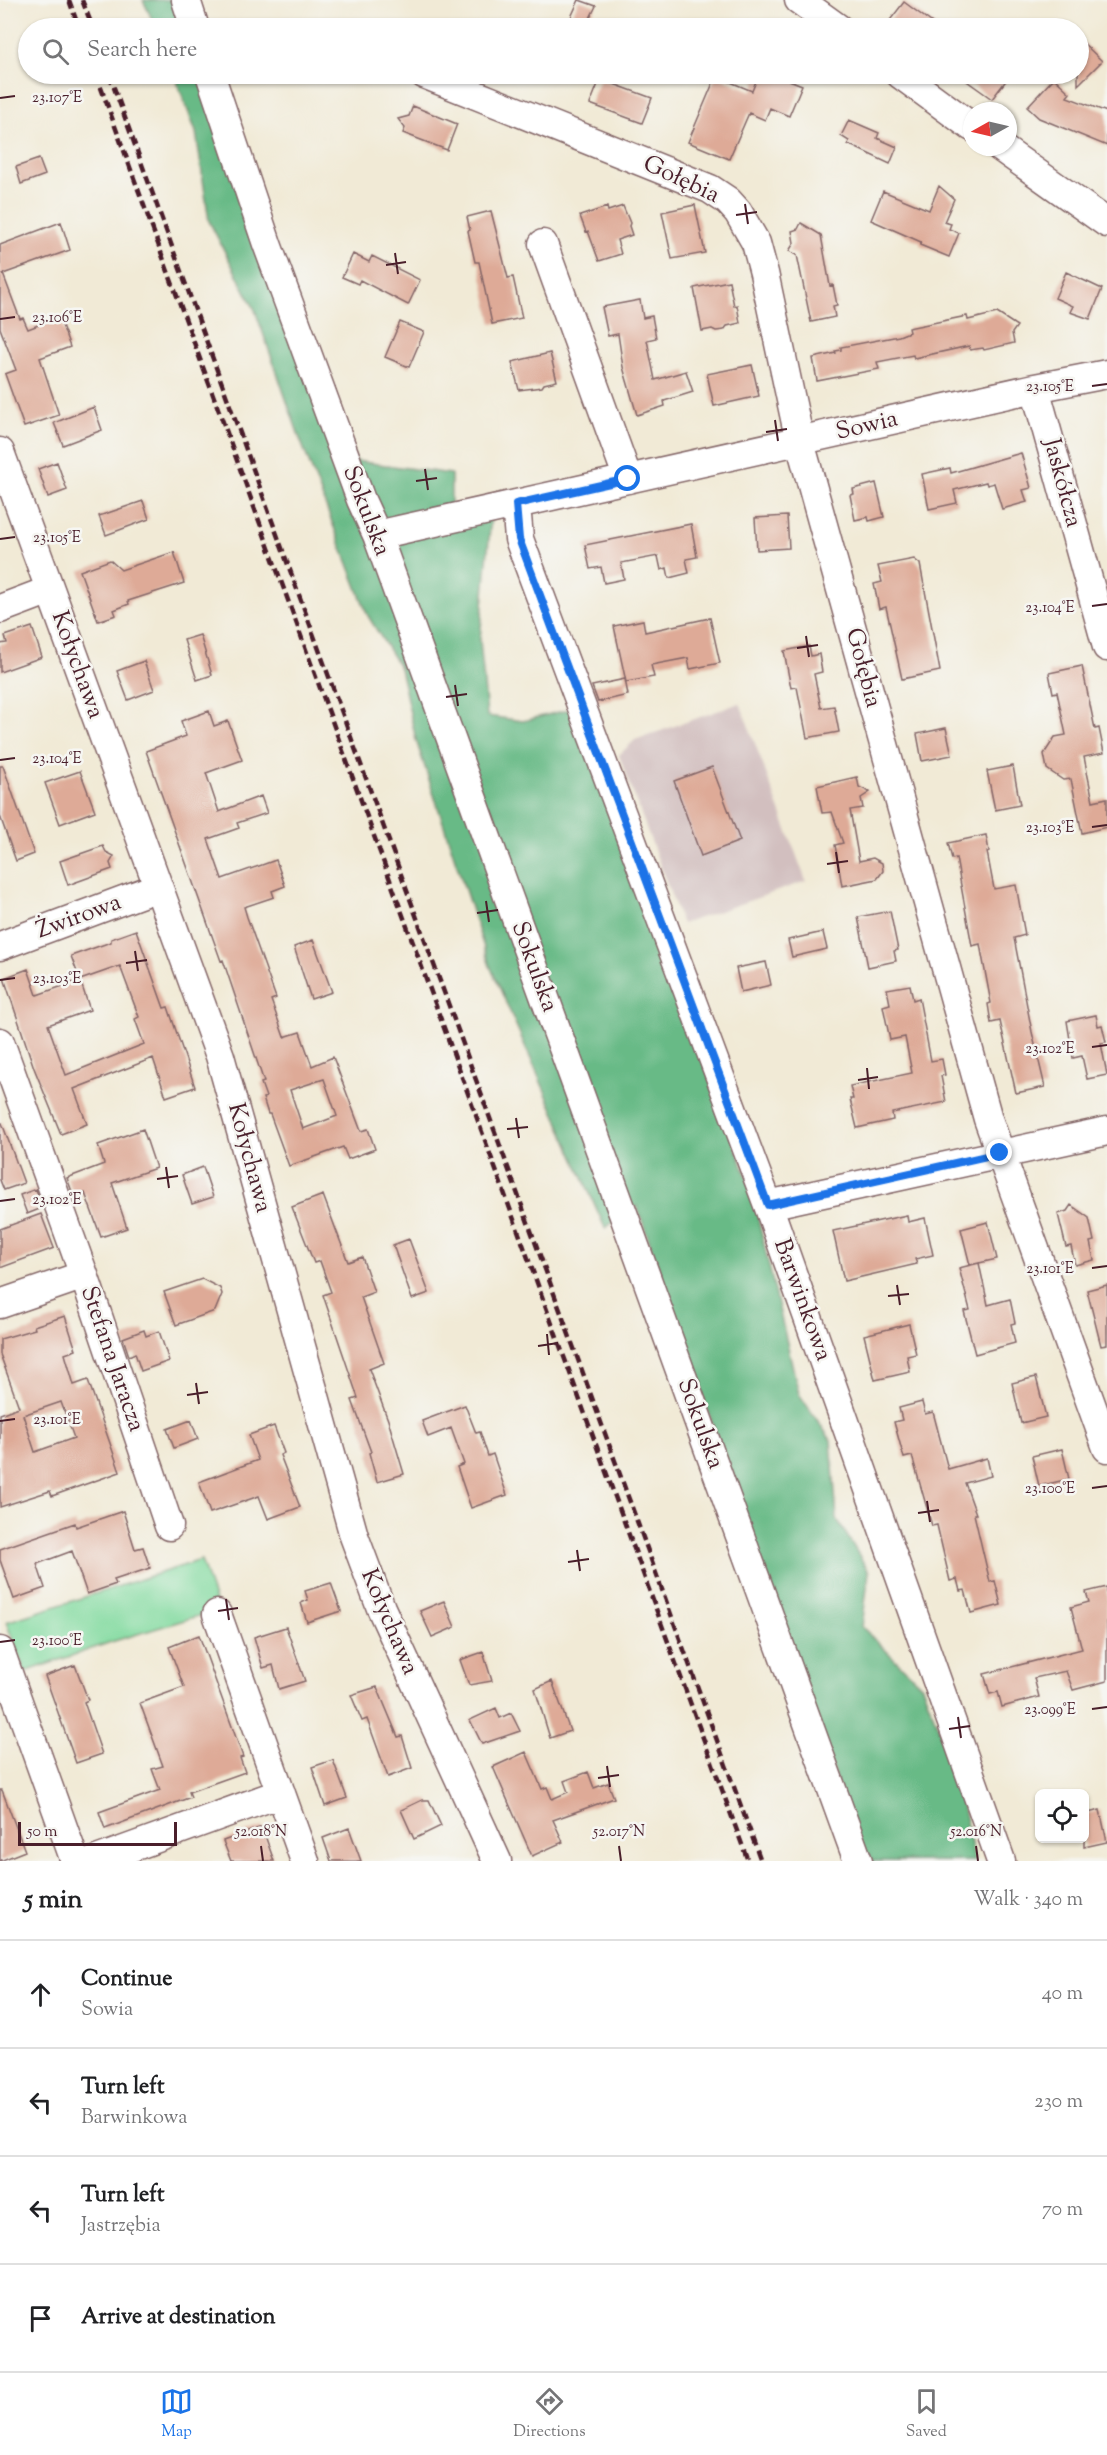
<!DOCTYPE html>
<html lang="en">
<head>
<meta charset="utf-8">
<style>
  body { margin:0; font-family:"Sorts Mill Goudy",serif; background:#f2f2f2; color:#202124 }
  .controls { position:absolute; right:18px; bottom:18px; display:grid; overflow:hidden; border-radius:9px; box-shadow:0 2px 4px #0004 }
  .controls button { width:54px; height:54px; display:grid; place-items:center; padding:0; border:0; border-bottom:2px solid #e0e0e0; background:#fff; color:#202124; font:30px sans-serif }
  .compass { position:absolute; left:963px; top:102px; width:54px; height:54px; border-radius:50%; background:#fff; box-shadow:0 2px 4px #0004; rotate:262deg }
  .scale { position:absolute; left:18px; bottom:15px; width:159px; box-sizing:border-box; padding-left:6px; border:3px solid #4a1f2b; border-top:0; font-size:16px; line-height:21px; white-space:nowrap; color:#4a1f2b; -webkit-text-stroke:4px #f6f6f2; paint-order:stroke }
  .stop { position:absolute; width:18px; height:18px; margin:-14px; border:4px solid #1a73e8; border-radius:50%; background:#fff }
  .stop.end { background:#1a73e8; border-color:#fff; box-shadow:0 2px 6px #0008 }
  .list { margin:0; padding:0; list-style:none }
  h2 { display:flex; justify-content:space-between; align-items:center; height:78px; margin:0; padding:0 24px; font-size:26px }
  h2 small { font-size:20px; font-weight:400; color:#757577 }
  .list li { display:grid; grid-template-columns:39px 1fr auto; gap:18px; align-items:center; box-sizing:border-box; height:108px; padding:0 24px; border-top:2px solid #e0e0e0 }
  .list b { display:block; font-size:22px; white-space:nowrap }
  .list p { margin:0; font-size:20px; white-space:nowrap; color:#757577 }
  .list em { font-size:20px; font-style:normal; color:#757577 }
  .icon { flex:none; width:33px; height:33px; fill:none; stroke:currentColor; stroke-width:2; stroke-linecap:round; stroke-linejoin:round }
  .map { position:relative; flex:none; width:1107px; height:1861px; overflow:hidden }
  .search { position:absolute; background:#fff; box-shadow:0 2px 4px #0004; left:18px; right:18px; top:18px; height:66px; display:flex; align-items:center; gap:15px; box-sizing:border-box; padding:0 21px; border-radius:33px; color:#757577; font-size:22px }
  .sheet { height:510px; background:#fff }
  nav { display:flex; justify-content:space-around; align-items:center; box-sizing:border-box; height:84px; border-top:2px solid #e0e0e0; background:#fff; font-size:16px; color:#757577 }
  nav a { display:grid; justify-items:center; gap:3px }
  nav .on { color:#1a73e8 }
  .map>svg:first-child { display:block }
</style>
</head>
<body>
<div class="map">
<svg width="1107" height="1861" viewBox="0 0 1107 1861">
  <rect width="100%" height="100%" fill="#f6f6f2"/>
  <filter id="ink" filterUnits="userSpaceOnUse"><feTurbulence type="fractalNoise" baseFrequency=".0167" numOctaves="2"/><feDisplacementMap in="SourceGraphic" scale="12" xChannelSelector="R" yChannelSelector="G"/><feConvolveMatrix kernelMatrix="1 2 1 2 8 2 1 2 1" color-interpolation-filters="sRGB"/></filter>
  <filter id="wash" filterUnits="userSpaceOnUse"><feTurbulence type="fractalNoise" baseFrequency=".008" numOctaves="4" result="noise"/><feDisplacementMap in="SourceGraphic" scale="24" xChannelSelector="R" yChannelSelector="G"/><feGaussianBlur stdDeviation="1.35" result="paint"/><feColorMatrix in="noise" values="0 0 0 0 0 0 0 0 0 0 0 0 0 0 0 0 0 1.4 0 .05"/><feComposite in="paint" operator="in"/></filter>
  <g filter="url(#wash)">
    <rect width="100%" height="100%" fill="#f1ead6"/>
    <path fill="#d2bfbf" d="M740,703L806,881L682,924L619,755L635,740Z"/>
    <path fill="#81da9f" stroke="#667c65" stroke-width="1.5" d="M201,1560L218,1610L111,1642L25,1672L6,1622Z"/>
    <path fill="#68ba86" stroke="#596c58" stroke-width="1.5" d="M143,0H177L187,28H156Z
      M174,74H203L356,461L451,474V525L491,517L480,640L487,716L523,721L571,709L756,1201L759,1223L799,1394L831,1440L837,1519L869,1572L862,1627L922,1686L953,1764L975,1861H864L637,1206L605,1228L490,966L416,740L400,668L368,616L300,439L255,310L209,221L196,132Z"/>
    <g id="blocks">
      <path fill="#deaa97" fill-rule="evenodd" d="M579,0L596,6L585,28H566Z
        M904,2L939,28H884Z
        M1078,38L1102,61L1078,85Z
        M759,74H786L784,78L802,85L789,116L770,108L765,120L749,113L729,159L688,142L716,76L752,91Z
        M957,74H1011L992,99Z
        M1054,78L1070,93L1067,97L1107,112V146L1039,118L1027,107Z
        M600,79L652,98L642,123L590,104Z
        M413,106L457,124L447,150L403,133L405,128L398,119L409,116Z
        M849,120L879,133L877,138L897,147L890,164L848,144L849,141L841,136Z
        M39,159L45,175L21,184L16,167Z
        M939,186L954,199L944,222L951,224L949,229L959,233L949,257L920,245L921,242L871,220L883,191L929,210Z
        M695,205L705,253L672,259L662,212Z
        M623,206L630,223L629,226L632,235L617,240L621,254L599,261L588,231L586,232L580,216L607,207L608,211Z
        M491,211L508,278L513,277L522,318L492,324L479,262H475L468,231L470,230L467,217Z
        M61,222L70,250L3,274L20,319L23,318L28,329L59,317L70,347L40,358L59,415L24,427L5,374L16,370L0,328V245Z
        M801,223L821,235L830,286L833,285L837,305L833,306L835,317L811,322L797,255L789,251L794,243L792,231L798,229Z
        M353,254L369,262L372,256L420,280L408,305L360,280L358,284L342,277Z
        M1066,272L1102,289L1090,319L1070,312L1073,306L1055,298Z
        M729,281L734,306L737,305L740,323L727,326L724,330L716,331L712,329L702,331L694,288Z
        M640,300L643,318L652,316L656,338L647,340L655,380L686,371L693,392L664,401L665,406L637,415L623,367L618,334L608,336L602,307Z
        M997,313L1017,326L1012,333L1014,343L984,350L983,348L970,350L969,346L914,358L913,355L877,362L879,369L817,381L813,358L836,353L835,351L841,350V347L899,336L909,332L908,328L967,316L968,320Z
        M400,322L424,332L409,367L385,357Z
        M550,353L557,381L544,384L542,387L519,390L512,362Z
        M752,365L759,396L714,406L707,374Z
        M94,407L102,430L63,445L54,423Z
        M1021,453L1031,488L1023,490L1027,502L1002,509L994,483L987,485L986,482L954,490L957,503L929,509L922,474L950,468L951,473Z
        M57,462L67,490L48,497L38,469Z
        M876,483L884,517L869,521L868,517L855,520L850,495L854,494L853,489Z
        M143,501L149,519L106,535L99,516Z
        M787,516L789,548L757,550L755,518Z
        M691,524L697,557L686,559L689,573L669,578L667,568L661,570L658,556L621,563L624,579L604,583L601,567L590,569L585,545Z
        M174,552L184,583L128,601L129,604L114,610L116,615L98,621L80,571L110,560L121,570Z
        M914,559L920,564L940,671L902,679L886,607L879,609L874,584L882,582L878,566Z
        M710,618L720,663L690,669L688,658L651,665L654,677L626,682L614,626L643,620L645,632Z
        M32,627L42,657L0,672V644L7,643L5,636Z
        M200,635L212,675L197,680L184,640Z
        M809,646L811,656L819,654L822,672L814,674L821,708L834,706L839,732L807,738L797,687L791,688L784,651Z
        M144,661L154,690L128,700L117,671Z
        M1082,666L1095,729L1099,728L1104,753L1084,757L1093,801L1107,798V827L1082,833L1071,779L1063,780L1047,769L1044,754L1055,737L1066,735L1057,692L1053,693L1049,673Z
        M625,679L628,695L598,702L592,686Z
        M209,711L214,726L228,721L242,760L206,773L219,812L261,796L267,813L237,823L239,828L208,839L222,879L276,860L285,886L272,891L274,897L244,907L247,917L276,998L271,1000L284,1037L300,1032L312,1066L333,1057L361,1131L368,1129L375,1149L348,1159L343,1147L289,1166L270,1114H268L263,1098L266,1097L261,1083L264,1082L223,960L221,961L146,751L186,736L181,721ZM324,1079L337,1116L303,1129L290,1090Z
        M946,728L952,755L922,761L917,734Z
        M0,766H3L34,854L16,861L0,816Z
        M1013,766L1020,805L995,810L987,771Z
        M712,767L740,841L701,856L674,781Z
        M80,771L95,811L60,824L45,783Z
        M857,777L859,787L870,792L861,798L863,808L850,810L859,861L873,858L882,863L883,871L877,879L842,886L835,845L843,843L832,812L822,813L817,786Z
        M986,835L989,851L987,852L994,889L1016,885L1025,935L1014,938L1032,1032L1045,1087L1016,1093L1000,1021L991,1023L988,1004L991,1003L980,944L972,946L956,858L952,859L948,843Z
        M103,846L106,852L114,856L110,863L112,869L68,885L60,861Z
        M890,911L898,950L894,951L896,961L868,967L858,917Z
        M136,930L164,1008L168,1007L195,1087L166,1097L153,1058L74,1089L87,1124L61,1134L34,1068L4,978L28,969L37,995L80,980L71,956L111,942V939ZM120,966L139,1017L135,1019L144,1044L66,1075L48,1025L90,1010L80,980Z
        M823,932L827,949L792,957L788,940Z
        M313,940L332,992L311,999L294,947Z
        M766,962L771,985L741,992L736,968Z
        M910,985L913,1000L919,998L931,1061L942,1059L945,1075L941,1076L946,1102L892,1113L893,1120L857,1128L850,1099H853L850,1086L912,1073L905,1037L890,1040L883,1006L890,1004L887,989Z
        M1096,1015L1098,1026L1102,1025L1106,1042L1101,1043L1107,1075L1087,1079L1082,1056L1073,1058L1067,1021Z
        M2,1123L24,1183L4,1190L0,1180V1124Z
        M143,1129L156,1168L112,1183L127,1228L101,1237L85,1193L74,1197L67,1178L104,1164L98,1145Z
        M203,1167L213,1197L192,1204L182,1175Z
        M36,1189L42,1208L27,1214L20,1195Z
        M323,1195L348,1262L362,1257L374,1292L361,1297L384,1363L369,1369L388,1420L404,1474L377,1482L369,1453L371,1452L352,1400L358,1398L323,1295L331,1292L320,1261L314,1263L292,1207Z
        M1071,1205L1089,1218L1094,1241L1090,1242L1094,1260L1075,1265L1071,1246L1066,1247L1058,1214L1067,1211Z
        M41,1214L54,1248L0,1268V1229Z
        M907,1215L908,1222L925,1218L933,1255L915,1259L917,1264L844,1281L833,1231Z
        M988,1222L997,1259L970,1265L961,1229Z
        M409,1239L429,1293L412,1299L393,1245Z
        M979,1263L988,1305L1010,1299L1015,1323L1011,1324L1015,1343L975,1354L964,1311L970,1310L959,1268Z
        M202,1279L220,1288L222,1294L215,1311L176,1325L164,1292Z
        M1107,1285V1345L1101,1346L1087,1290Z
        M65,1316L76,1350L65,1354L74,1385L88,1380L120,1472L52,1496L50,1491L0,1507V1414L19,1407L0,1354V1339L35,1329L34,1326ZM61,1402L74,1438L35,1452L23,1415Z
        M909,1324L916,1354L907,1356L910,1372L875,1380L864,1335Z
        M144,1330L146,1336L159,1331L169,1361L141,1371L135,1353L129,1356L123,1338Z
        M1036,1377L1046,1417L1021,1423L1012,1383Z
        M922,1402L925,1414L933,1412L948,1469L987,1458L991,1476L965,1483L976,1514H974L990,1582L995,1581L1001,1605L971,1613L965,1590L960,1591L957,1579L950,1581L937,1525L932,1526L912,1456L904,1458L894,1422L902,1420L899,1408Z
        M465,1405L476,1433L480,1432L488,1456L493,1454L507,1495L471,1508L457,1467L464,1464L451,1428L428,1437L422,1421Z
        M191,1420L198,1439L174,1448L167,1429Z
        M274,1426L284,1453L280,1455L300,1507L268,1519L259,1496L210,1513L199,1482L258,1460L249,1435Z
        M1062,1449L1069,1479L1039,1486L1032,1456Z
        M123,1511L135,1549L143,1547L150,1568L114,1580L116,1584L87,1594L72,1551L37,1564L45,1588L14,1599L0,1560V1549L75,1523L76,1527Z
        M331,1583L341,1611L307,1622L301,1603L308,1600L305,1591Z
        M1107,1587V1681L1073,1690L1066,1671L1034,1678L1039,1697L1002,1707L998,1692L990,1694L984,1674L1082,1649L1071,1607L1089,1602L1086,1592Z
        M444,1601L455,1627L432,1637L420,1611Z
        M286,1627L305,1681L279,1689L273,1665L263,1668L254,1637Z
        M199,1635L243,1757L240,1758L245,1772L189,1792L191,1797L105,1829L99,1812L160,1790L152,1769L163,1766L140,1703L184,1687L169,1647Z
        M483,1652L492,1681L469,1685L460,1660Z
        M75,1665L88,1700L84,1702L102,1754L76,1763L45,1676Z
        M552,1681L570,1731L550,1738L535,1689Z
        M377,1687L398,1737L402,1736L412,1768L388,1777L367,1719L362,1721L351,1695Z
        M496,1708L500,1718L511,1713L520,1731L482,1744L470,1720Z
        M526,1752L542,1789L547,1787L552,1799L568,1792L564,1781L588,1772L594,1788L608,1783L614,1798L553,1820L563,1842L532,1856L493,1767Z
        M333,1760L347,1798L325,1806L312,1767Z
        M0,1790H2L25,1851L0,1861Z
        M422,1800H429L441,1826L414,1839L401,1810Z
        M1100,1810L1107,1842L1084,1847V1814Z
        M262,1827L274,1861H231L223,1841Z
        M349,1828L361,1861H331L323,1838Z"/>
    </g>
  </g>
  <g filter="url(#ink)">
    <use href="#blocks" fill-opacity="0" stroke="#846667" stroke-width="1.5"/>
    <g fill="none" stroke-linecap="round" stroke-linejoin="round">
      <g stroke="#846667" stroke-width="31">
        <path id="minor" d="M186,0L195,28
          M799,0L838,28
          M210,74L267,244L361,500L377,535L858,1861
          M424,74L710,189L728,201L738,212L756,243L764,273L800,442L988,1119L1107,1448
          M900,74L972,127
          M1000,147L1107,223
          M543,244L628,479
          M1035,388L1107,647
          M0,452L220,1056L354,1536L381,1608L497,1861
          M516,504L519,539L768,1205L1001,1861
          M377,535L1035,388L1107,374
          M0,609L50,590
          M0,946L158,887
          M0,1042L84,1275
          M768,1205L1107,1131
          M0,1304L84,1275L169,1526
          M217,1614L305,1861
          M0,1651L75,1861
          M94,1861L281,1793"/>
      </g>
      <use href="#minor" stroke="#fff" stroke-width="28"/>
      <path stroke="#4a1f2b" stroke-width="4.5" stroke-dasharray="9 4.5" stroke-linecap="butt" d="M69,0L79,28
        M82,0L93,28
        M96,74L748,1861
        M109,74L761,1861"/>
    </g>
  </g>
  <g fill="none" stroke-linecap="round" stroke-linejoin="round" filter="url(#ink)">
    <path stroke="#1a73e8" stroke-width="8" d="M628,479L516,504L519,539L768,1205L1000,1153"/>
  </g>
  <path fill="none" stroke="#4a1f2b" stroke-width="2" d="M0,98L15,96M745,204L748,224M736,215L757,212M395,253L398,274M386,265L406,262M0,319L15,317M1092,386L1107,384M775,420L778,441M766,432L787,429M425,469L428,490M416,481L437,478M0,539L15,537M1092,606L1107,604M806,636L809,657M797,648L818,645M455,685L458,706M446,697L467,694M0,760L15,758M1092,827L1107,825M836,852L839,873M827,864L848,861M486,901L489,922M477,913L498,910M135,951L138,971M126,963L147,960M0,980L15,978M1092,1047L1107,1045M867,1068L869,1089M858,1080L878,1077M516,1118L519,1138M507,1129L528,1127M166,1167L169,1188M157,1179L178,1176M0,1201L15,1199M1092,1268L1107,1266M897,1285L900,1305M888,1296L909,1294M547,1334L549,1355M538,1346L558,1343M196,1383L199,1404M187,1395L208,1392M0,1421L15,1419M1092,1488L1107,1486M927,1501L930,1522M918,1513L939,1510M577,1550L580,1571M568,1562L589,1559M226,1599L229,1620M218,1611L238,1608M0,1642L15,1640M1092,1709L1107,1707M958,1717L961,1738M949,1729L970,1726M607,1766L610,1787M598,1778L619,1775M261,1846L263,1861M619,1846L621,1861M976,1846L978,1861"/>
  <g text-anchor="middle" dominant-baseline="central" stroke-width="5" stroke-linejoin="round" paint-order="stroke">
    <g font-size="24" fill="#4a1f2b" stroke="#f6f6f2">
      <text transform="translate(681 180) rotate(25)">Gołębia</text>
      <text transform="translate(867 426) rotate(-13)">Sowia</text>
      <text transform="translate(1062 483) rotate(75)">Jaskółcza</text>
      <text transform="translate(366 511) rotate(69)">Sokulska</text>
      <text transform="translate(77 665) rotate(70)">Kołychawa</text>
      <text transform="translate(863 668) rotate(75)">Gołębia</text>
      <text transform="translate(79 917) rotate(-20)">Żwirowa</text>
      <text transform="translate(534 967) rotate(70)">Sokulska</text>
      <text transform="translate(249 1158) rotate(75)">Kołychawa</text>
      <text transform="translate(802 1300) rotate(70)">Barwinkowa</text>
      <text transform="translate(112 1359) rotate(71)">Stefana Jaracza</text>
      <text transform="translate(700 1424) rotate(70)">Sokulska</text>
      <text transform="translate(389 1622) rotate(67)">Kołychawa</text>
    </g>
  </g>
  <g font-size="15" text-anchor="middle" fill="#4a1f2b" stroke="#f6f6f2" stroke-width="5" stroke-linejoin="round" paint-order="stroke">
    <text x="57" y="102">23.107°E</text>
    <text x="57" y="322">23.106°E</text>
    <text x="1050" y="391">23.105°E</text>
    <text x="57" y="542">23.105°E</text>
    <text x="1050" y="612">23.104°E</text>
    <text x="57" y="763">23.104°E</text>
    <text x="1050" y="832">23.103°E</text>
    <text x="57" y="983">23.103°E</text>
    <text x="1050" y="1053">23.102°E</text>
    <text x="57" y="1204">23.102°E</text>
    <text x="1050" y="1273">23.101°E</text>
    <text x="57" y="1424">23.101°E</text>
    <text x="1050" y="1493">23.100°E</text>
    <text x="57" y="1645">23.100°E</text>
    <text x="1050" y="1714">23.099°E</text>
    <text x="261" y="1836">52.018°N</text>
    <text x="619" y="1836">52.017°N</text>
    <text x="976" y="1836">52.016°N</text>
  </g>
</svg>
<div class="controls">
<button><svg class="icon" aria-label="locate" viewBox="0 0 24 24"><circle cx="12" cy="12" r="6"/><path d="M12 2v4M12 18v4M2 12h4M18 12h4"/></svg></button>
</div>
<svg class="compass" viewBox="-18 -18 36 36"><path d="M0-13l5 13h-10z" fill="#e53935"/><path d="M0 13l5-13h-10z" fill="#757577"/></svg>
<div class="scale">50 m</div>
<div class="stop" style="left:628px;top:479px"></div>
<div class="stop end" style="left:1000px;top:1153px"></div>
<div class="search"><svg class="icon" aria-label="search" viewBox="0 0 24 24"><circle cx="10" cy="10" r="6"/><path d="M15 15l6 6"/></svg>Search here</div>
</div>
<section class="sheet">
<h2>5 min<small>Walk · 340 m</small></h2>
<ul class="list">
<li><svg class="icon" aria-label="ahead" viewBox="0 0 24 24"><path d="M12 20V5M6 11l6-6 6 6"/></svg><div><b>Continue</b><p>Sowia</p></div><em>40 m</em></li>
<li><svg class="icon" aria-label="left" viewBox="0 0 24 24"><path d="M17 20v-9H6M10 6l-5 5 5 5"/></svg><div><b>Turn left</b><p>Barwinkowa</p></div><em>230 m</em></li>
<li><svg class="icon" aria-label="left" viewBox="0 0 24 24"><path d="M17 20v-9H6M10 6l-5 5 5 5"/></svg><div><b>Turn left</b><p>Jastrzębia</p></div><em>70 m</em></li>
<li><svg class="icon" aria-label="arrive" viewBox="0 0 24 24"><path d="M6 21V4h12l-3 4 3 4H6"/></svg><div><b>Arrive at destination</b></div></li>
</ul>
</section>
<nav>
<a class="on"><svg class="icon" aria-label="map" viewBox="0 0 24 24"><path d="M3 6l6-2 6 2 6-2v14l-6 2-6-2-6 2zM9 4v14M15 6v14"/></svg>Map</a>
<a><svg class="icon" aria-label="directions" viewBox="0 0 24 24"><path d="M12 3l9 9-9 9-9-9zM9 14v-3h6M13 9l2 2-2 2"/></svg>Directions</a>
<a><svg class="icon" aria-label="saved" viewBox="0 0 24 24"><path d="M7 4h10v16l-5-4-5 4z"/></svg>Saved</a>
</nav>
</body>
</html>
